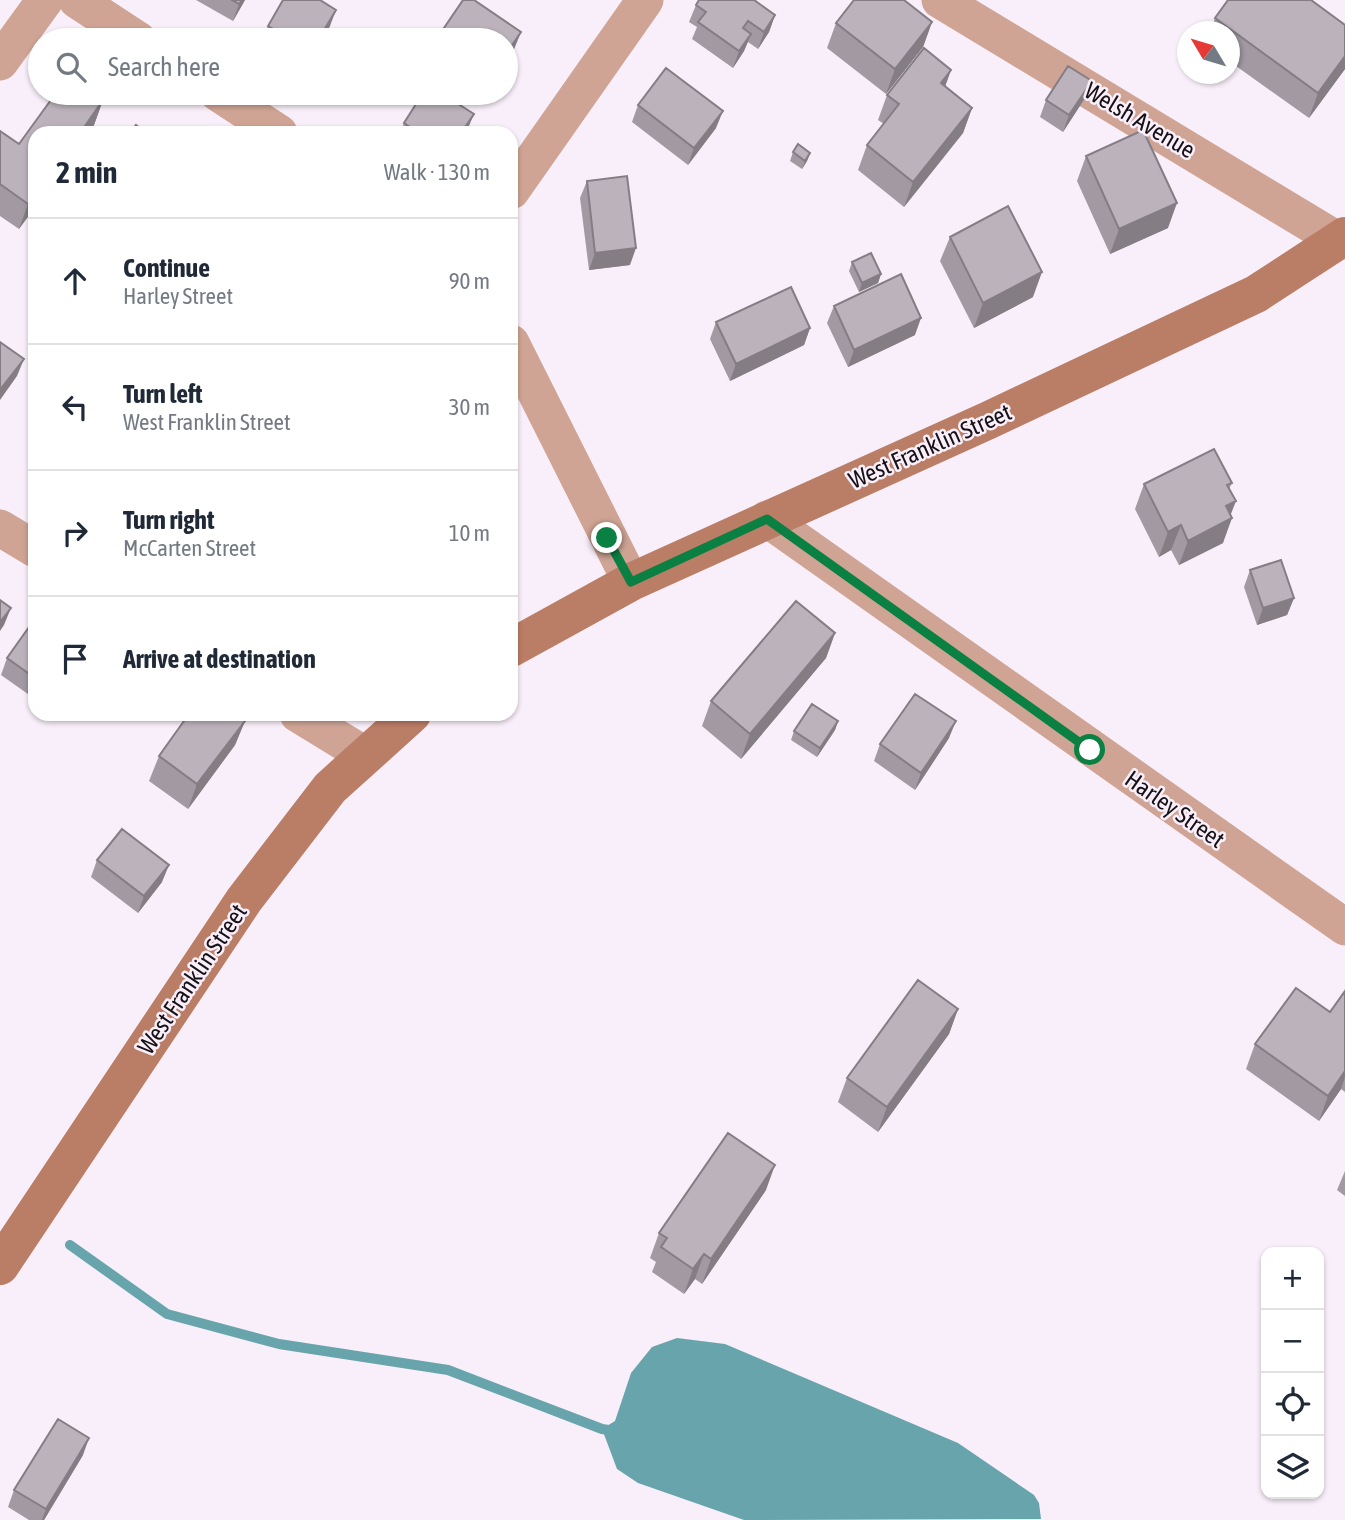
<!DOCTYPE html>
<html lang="en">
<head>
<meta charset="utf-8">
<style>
  body { margin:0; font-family:"Asap Condensed",sans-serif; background:#f2f2f3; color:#1f2937 }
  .controls { position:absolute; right:21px; bottom:21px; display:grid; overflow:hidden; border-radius:14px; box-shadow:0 2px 5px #0004 }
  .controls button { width:63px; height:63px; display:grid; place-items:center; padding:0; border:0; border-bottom:2px solid #e0e1e3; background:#fff; color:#1f2937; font:35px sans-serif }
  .compass { position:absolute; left:1177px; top:21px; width:63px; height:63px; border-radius:50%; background:#fff; box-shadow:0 2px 5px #0004; rotate:308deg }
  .stop { position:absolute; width:21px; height:21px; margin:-16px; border:5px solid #0b8043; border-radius:50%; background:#fff }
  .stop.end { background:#0b8043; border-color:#fff; box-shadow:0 2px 7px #0008 }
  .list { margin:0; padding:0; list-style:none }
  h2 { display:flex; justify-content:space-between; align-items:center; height:91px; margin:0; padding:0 28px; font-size:30px }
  h2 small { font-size:23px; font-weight:400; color:#747a83 }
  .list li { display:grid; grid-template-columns:46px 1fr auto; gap:21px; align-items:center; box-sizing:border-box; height:126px; padding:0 28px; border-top:2px solid #e0e1e3 }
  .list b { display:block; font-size:26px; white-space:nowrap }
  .list p { margin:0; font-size:23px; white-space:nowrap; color:#747a83 }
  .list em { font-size:23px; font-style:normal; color:#747a83 }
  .icon { flex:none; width:38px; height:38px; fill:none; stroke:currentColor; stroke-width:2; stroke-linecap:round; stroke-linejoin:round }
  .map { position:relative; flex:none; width:1345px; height:1520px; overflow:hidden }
  .search { position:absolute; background:#fff; box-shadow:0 2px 5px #0004; left:28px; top:28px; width:490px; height:77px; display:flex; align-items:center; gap:18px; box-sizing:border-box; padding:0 24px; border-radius:38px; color:#747a83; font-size:26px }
  .panel { position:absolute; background:#fff; box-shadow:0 2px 5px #0004; left:28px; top:126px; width:490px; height:595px; border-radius:21px }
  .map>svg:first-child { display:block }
</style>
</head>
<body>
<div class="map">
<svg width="1345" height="1520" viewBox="0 0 1345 1520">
  <rect width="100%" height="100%" fill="#f9effa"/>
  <path fill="#68a4ac" d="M677,1338L725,1344L958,1443L1034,1495L1039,1503L1041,1519L744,1520L638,1483L617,1469L602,1429L615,1421L631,1373L652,1347Z"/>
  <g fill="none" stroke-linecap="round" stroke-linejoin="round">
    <path stroke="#68a4ac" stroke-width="10" d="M70,1245L167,1314L279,1344L448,1370L602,1429L615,1431"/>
    <path stroke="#cfa494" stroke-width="37" d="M77,0L138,40
      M940,0L1339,241
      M0,62L45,0
      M218,93L279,133
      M511,191L645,0
      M511,343L631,582
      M767,519L1345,927
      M0,528L35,549
      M298,714L365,755"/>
    <path stroke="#ba7d65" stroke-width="38" d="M511,648L631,582L989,420L1256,294L1345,236
      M0,1266L244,900L330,788L412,714"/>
  </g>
  <path fill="#a299a2" d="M196,0H245L233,21Z
    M463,0H474L521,32L514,49L506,61V40H439L444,28Z
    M696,5L775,15L769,32L758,49L748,42L744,51L733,68L692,39L697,27L689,22Z
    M1215,18L1345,25V69L1309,118L1229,61V32H1210Z
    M932,22L923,47L886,94L827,48L836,23Z
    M268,26H330L322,40H263Z
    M951,70L945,86L972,108L963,133L904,207L858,170L867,145L884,124L878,120L887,95Z
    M56,93H93L103,100L94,125L88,133H35V207L19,229L0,216V131L19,144Z
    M1085,98L1063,132L1040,117L1046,100Z
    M638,105L716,128L688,165L632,122Z
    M404,123L467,131L466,133H400Z
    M793,152L810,153L807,161L802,169L790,161Z
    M1086,156L1168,228L1110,254L1077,181Z
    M587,181L630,265L589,270L580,198Z
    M950,237L1033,297L974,328L940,261Z
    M852,262L881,274L878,283L859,292L849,271Z
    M834,306L915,335L848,367L827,323Z
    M716,322L810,328L804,345L730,381L710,339Z
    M1232,483L1229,489L1223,543L1179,565L1171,550L1159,557L1135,509L1144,484Z
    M1250,570L1294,598L1287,615L1257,625L1244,587Z
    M35,621V699L1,675L7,658Z
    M835,633L826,658L741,759L702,726L711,701Z
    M242,719L245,721L235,745L188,809L149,781L159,756Z
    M838,721L835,730L817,757L791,740L794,731Z
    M949,738L915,790L874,761L880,744Z
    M97,860L162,882L138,913L91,877Z
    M1345,991V1092L1341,1089L1319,1121L1246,1069L1255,1044L1330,1012Z
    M958,1009L949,1034L878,1132L838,1102L847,1078Z
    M1345,1171V1196L1337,1190Z
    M766,1190L702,1284L695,1279L684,1294L652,1272L656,1262L650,1258L659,1233Z
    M83,1455L44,1520H29L8,1507L14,1490Z"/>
  <path fill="#847d84" d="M242,0H245L233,21L239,4Z
    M336,10L330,26L322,40H318Z
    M775,15L769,32L758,49L764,32Z
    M932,22L923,47L886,94L895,69Z
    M521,32L514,49L506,61V54Z
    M751,34L744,51L733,68L739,51Z
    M1345,56V69L1309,118L1318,93Z
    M951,70L942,95L941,83Z
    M1092,81L1085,98L1063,132L1069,115Z
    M103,100L94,125L88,133H80Z
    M972,108L963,133L904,207L913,182Z
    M723,111L716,128L688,165L694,148Z
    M474,114L466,133H461Z
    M810,153L807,161L802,169L805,161Z
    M35,195V207L19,229L28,204Z
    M1177,203L1168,228L1110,254L1119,229Z
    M636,248L630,265L589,270L595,253Z
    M1042,272L1033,297L974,328L983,303Z
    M881,274L878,283L859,292L862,283Z
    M921,318L915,335L848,367L854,350Z
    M810,328L804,345L730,381L736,364Z
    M24,359L17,376L0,400V390Z
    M1236,501L1229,519L1232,518L1223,543L1179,565L1188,541L1226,506Z
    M1181,525L1171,550L1159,557L1168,532Z
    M1294,598L1287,615L1257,625L1263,608Z
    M11,608L4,625L0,631V622Z
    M835,633L826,658L741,759L750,734Z
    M240,714H244L239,728L245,721L235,745L188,809L197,784Z
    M838,721L835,730L817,757L820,748Z
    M956,721L949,738L915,790L921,773Z
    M169,865L162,882L138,913L144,896Z
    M958,1009L949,1034L878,1132L887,1107Z
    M1345,1071V1077L1341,1089L1319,1121L1328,1096Z
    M775,1165L766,1190L702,1284L711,1259Z
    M704,1254L695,1279L684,1294L693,1269Z
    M89,1438L83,1455L44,1520H42L46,1509Z"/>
  <path fill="#bcb2bc" stroke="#847d84" stroke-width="2" d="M232,0H242L239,4Z
    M283,0H320L336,10L318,40H293L268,26Z
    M463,0H474L521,32L506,54V40H463L444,28Z
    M699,0H754L775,15L764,32L748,21L743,28L751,34L739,51L698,22L706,12L696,5Z
    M854,0H904L932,22L895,69L836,23Z
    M1228,0H1311L1345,25V56L1318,93L1215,18Z
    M342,32L357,40H338Z
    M924,48L951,70L941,83L972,108L913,182L867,145L899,104L887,95Z
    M1068,66L1092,81L1069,115L1046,100Z
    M666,68L723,111L694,148L638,105Z
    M56,93H93L103,100L80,133H35V195L28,204L0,184V131L19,144Z
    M423,93H441L474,114L461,133H413L414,130L404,123Z
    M136,125L147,133H130Z
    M1143,130L1177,203L1119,229L1086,156Z
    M798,144L810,153L805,161L793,152Z
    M627,176L636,248L595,253L587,181Z
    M1008,206L1042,272L983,303L950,237Z
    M871,253L881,274L862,283L852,262Z
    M901,274L921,318L854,350L834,306Z
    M791,287L810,328L736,364L716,322Z
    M0,342L24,359L0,390Z
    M1214,449L1232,483L1227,485L1236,501L1226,506L1232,518L1188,541L1181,525L1168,532L1144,484Z
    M1281,560L1294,598L1263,608L1250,570Z
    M0,600L11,608L0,622Z
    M796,601L835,633L750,734L711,701Z
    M34,620L35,621V678L7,658Z
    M915,694L956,721L921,773L880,744Z
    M812,704L838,721L820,748L794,731Z
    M189,714H240L239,716L245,721L197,784L159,756Z
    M122,829L169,865L144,896L97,860Z
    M918,980L958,1009L887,1107L847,1078Z
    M1296,988L1330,1012L1345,991V1071L1328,1096L1255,1044Z
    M728,1133L775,1165L711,1259L704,1254L693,1269L661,1247L667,1238L659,1233Z
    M58,1419L89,1438L46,1509L14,1490Z"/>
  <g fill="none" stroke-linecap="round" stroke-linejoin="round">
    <path stroke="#0b8043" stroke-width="9" d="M607,538L631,582L767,519L1090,750"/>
  </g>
  <g text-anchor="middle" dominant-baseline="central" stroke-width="5" stroke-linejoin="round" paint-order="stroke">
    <g font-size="24" fill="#151115" stroke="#f9effa">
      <text transform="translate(1140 120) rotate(31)">Welsh Avenue</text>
      <text transform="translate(930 446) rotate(-24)">West Franklin Street</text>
      <text transform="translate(1175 809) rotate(35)">Harley Street</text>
      <text transform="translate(192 979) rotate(-56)">West Franklin Street</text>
    </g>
  </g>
</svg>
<div class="controls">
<button>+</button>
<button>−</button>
<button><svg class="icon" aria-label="locate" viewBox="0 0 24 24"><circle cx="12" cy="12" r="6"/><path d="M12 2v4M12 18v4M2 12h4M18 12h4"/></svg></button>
<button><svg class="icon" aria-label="layers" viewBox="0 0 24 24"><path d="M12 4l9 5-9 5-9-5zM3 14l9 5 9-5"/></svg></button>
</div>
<svg class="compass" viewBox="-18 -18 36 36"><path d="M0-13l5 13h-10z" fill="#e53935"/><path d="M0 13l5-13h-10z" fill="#747a83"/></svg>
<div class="stop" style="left:1090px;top:750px"></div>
<div class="stop end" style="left:607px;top:538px"></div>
<div class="search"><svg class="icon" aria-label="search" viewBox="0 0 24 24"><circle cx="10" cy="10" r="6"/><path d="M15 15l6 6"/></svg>Search here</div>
<section class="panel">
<h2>2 min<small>Walk · 130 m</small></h2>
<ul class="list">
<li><svg class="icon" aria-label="ahead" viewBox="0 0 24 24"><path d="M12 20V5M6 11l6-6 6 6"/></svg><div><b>Continue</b><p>Harley Street</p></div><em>90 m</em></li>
<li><svg class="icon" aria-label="left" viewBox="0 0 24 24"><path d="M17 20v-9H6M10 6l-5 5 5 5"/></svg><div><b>Turn left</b><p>West Franklin Street</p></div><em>30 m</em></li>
<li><svg class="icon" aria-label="right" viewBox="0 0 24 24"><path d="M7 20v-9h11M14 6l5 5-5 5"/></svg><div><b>Turn right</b><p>McCarten Street</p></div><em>10 m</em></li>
<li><svg class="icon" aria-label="arrive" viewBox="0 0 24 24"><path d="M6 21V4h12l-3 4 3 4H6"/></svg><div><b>Arrive at destination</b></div></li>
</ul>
</section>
</div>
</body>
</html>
